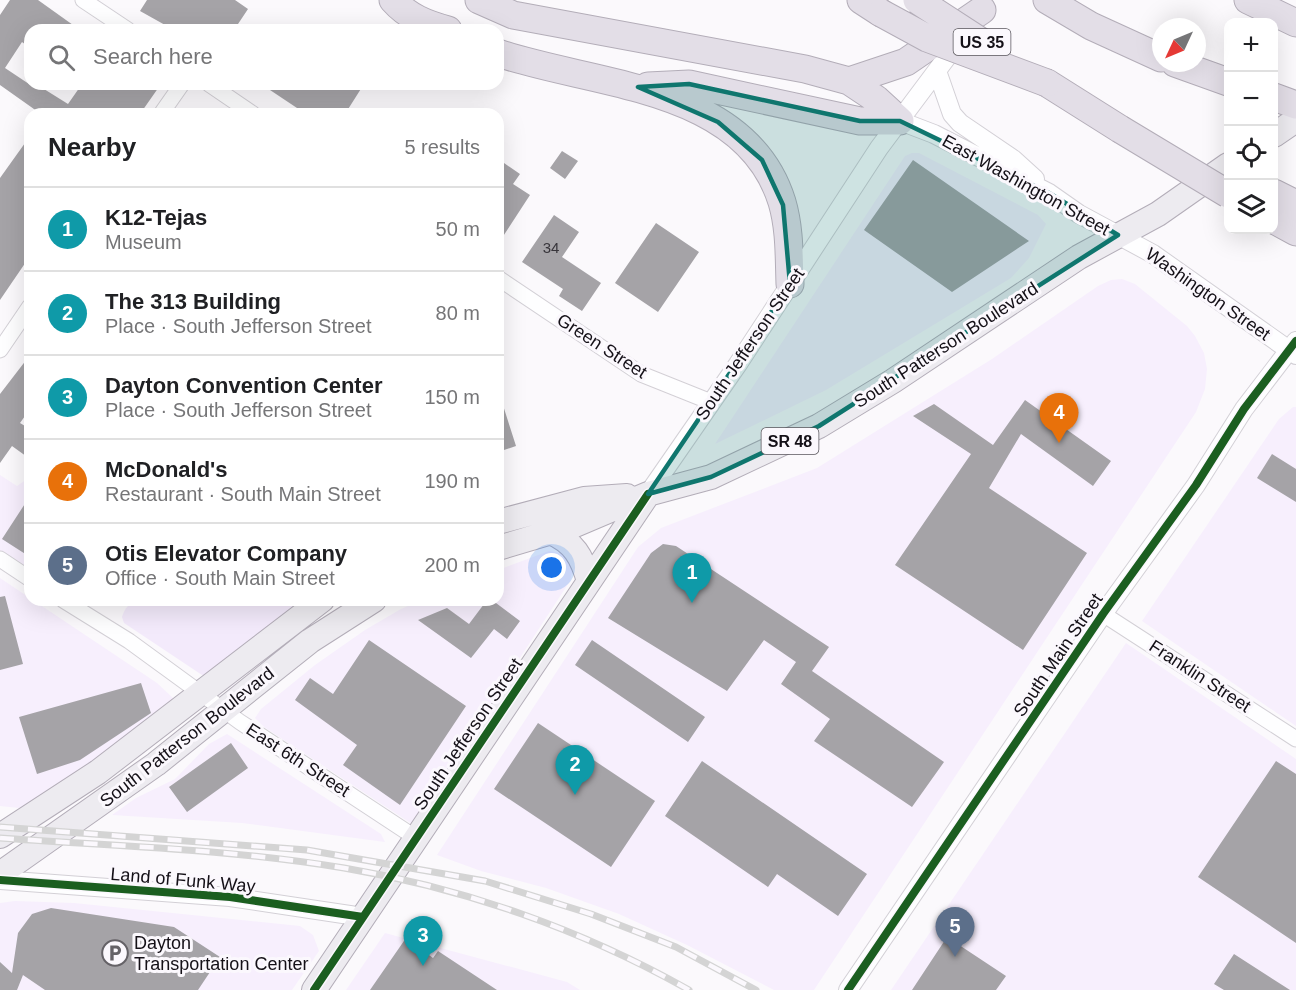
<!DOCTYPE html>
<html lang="en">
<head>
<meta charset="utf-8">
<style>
  body { margin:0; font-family:Arial,sans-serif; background:#f2f2f2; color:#202124 }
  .controls { position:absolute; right:18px; top:18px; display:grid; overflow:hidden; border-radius:12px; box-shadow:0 6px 24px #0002 }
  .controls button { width:54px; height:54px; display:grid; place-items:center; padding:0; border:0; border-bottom:2px solid #e0e0e0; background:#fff; color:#202124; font:30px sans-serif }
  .compass { position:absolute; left:1152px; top:18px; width:54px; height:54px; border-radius:50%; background:#fff; box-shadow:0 6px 24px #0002; rotate:226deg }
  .you { position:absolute; left:552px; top:568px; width:21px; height:21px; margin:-15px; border:4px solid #fff; border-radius:50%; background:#1a73e8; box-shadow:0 0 0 9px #1a73e833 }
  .badge { display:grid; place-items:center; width:39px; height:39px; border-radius:50%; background:#1a73e8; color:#fff; font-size:20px; font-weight:700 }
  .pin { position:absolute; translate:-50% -50px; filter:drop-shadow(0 2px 3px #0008) }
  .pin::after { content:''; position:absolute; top:32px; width:21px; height:18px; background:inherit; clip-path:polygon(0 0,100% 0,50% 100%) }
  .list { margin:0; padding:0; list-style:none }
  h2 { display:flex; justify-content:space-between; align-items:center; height:78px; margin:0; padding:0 24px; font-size:26px }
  h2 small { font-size:20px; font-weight:400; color:#757577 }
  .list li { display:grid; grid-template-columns:39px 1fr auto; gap:18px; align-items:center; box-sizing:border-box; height:84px; padding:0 24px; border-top:2px solid #e0e0e0 }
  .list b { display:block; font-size:22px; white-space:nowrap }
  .list p { margin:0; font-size:20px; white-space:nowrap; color:#757577 }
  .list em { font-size:20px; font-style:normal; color:#757577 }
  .icon { flex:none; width:33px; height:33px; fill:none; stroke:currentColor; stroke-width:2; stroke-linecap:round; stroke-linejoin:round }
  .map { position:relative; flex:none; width:1296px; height:990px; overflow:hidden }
  .search { position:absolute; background:#fff; box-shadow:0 6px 24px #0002; left:24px; top:24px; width:480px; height:66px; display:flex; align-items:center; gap:15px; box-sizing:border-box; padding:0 21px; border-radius:18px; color:#757577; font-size:22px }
  .panel { position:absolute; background:#fff; box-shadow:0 6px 24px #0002; left:24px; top:108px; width:480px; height:498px; border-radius:18px }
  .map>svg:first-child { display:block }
</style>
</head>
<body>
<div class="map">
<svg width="1296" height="990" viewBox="0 0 1296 990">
  <rect width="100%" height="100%" fill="#fbf9fc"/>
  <path fill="#f7effd" d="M912,153H919L1038,215L1046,224L1029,258L1011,278L826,390L715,444L905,156Z
    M1122,279L1135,284L1187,326L1195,336L1204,353L1207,369L1205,389L1196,412L814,990H774L687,945L619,914L546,888L481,871L437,855L638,547L661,528L817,468L992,359L1098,286L1111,280Z
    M1293,407H1296V726L1142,621L1279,419Z
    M0,475L17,486L30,477V571L0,551Z
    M549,551L566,554L573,568L570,581L412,824L264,727L255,718L261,709L315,665L365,630L401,609L422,600H498V570Z
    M0,578L157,683L173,698V703L29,809L0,806Z
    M1126,643L1296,759V990H891Z
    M227,734L381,834L385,842L242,823L112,815L136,798L175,779L209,744Z
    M15,901L74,903L300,926L313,935L319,951L292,990H0V903Z
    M385,933L567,982L580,990H346Z"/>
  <path fill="#f3eafb" d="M142,600H307L208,676L202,675L124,623L122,617C126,605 130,603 142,600Z"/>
  <path fill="#a5a3a7" d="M10,0H38L80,30H30V48L22,42L5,68L29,84H36L68,104L82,84H161L140,114H41L0,85V15Z
    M147,0H235L248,9L234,30H174L140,11Z
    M261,84H364L345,114H306Z
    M30,136V256L0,300V178Z
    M562,151L578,161L565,179L550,168Z
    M913,160L1029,241L952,292L864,230Z
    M504,163L520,174L513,184L530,195L498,244V172Z
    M554,215L579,232L562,257L601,283L582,311L559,296L563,289L522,262Z
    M656,223L699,252L658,312L615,283Z
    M30,355V409L20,423L30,429V459L12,446L0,463V394Z
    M498,399H501L516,446L498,452Z
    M1025,400L1111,461L1093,486L1021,434L989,488L1087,553L1023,650L895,565L971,454L913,416L934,404L993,445Z
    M1272,454L1296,469V502L1257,478Z
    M30,496V557L2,539Z
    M663,544L676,546L829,647L812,671L944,762L912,807L814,741L830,719L781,684L796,662L764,640L727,691L608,618L651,553Z
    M5,596L23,664L0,670V597Z
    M487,600H492L520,621L507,639L494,629L471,658L418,620L447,608L469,624Z
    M369,640L466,706L400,805L343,765L357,745L295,700L310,678L333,694Z
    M592,640L705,717L688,742L575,665Z
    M141,683L151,713L80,760L37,774L19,717Z
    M538,723L655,801L611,867L494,789Z
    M231,743L248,768L187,812L169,787Z
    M702,761L867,874L838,916L777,874L768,887L665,816Z
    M1276,761L1296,774V943L1198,877Z
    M51,908L174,927L220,957L198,990H45L23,975L17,990H0V962L12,973L18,933L32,914Z
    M947,937L1006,976L996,990H912Z
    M406,938L433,958L438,951L497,990H370Z
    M1234,954L1290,990H1224L1214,984Z"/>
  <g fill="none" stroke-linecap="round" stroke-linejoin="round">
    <g stroke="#d3d0d6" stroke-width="17">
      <path id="minor" d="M83,0L128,30
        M209,84L253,114
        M161,114L182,84
        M498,278L641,374L711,402
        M0,350L30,306
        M0,559L30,579
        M63,600L129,641L240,722L416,838
        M1103,614L1296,739"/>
    </g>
    <g stroke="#d3d0d6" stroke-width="20">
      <path id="tertiary" d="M937,71L952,114L960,123L1013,159L1035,179
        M900,121L934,134L1049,193L1079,214L1153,254L1296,355
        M648,494L738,364L879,148L959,41
        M0,880L230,897L363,917
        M848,990L1103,614L1196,485L1244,409L1296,341"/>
    </g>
    <g stroke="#b3adb8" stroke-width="26">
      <path id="primary" d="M1274,135L1296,120
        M498,522L584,499L627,496
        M550,532C574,542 582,557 589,581
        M498,548L575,525L648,494L711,477L819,426L893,381L1079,257L1158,214L1228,165
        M0,836L98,772L322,600
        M0,874L156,764L310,641L374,600
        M314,990L648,494"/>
    </g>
    <g stroke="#b3adb8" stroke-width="29">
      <path id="motorway" d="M393,0C408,17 426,24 448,30
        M479,0L513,15L805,69L849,81L876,99L900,121
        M861,0L881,13
        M1047,0L1091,26L1161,58
        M1248,0L1296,23
        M498,53C594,86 746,85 782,202C790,229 789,257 790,284
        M1175,63L1228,82
        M849,81L906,62L982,10
        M1047,83L1120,129
        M648,86L689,84L860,121H900
        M1274,97L1296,105
        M1274,193L1296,204
        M1274,220L1296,232"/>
    </g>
    <use href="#minor" stroke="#fefeff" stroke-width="15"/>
    <use href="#tertiary" stroke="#fefeff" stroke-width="18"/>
    <use href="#primary" stroke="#edebf0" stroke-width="24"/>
    <use href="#motorway" stroke="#e3dee7" stroke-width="27"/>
    <g stroke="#d4d4d4" stroke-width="7">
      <path id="rail" d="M0,827L307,850L485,881L591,914L676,947L756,990
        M0,838C114,846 231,849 344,868C464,888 583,930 689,990"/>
    </g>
    <use href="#rail" stroke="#fbf8fd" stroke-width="4.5" stroke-dasharray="14" stroke-linecap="butt"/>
    <g stroke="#b3adb8" stroke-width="29" stroke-linecap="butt">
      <path id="motorway-bridge" d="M917,0L997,52
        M881,13L927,38L1047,83
        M1120,129L1228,194"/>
    </g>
    <use href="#motorway-bridge" stroke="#e3dee7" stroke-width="27"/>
    <g stroke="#fbf8fd" stroke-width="11">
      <path id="cycleway" d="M0,880L230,897L363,917
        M314,990L648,494
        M848,990L1103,614L1196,485L1244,409L1296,341"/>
    </g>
    <use href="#cycleway" stroke="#1b5e20" stroke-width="8"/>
  </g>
  <path fill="#0f766e" fill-opacity="0.2" stroke="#0f766e" stroke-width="4.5" stroke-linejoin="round" d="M689,84L860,121H900L1049,193L1118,235L819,426L711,477L648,494L790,284L783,205L762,160L718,122L638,87Z"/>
  <defs>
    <g id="parking-ring" transform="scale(1.35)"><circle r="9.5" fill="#fbf8fd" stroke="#656267" stroke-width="1.5"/><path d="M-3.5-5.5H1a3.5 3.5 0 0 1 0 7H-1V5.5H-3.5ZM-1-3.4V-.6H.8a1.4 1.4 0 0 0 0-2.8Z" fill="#656267"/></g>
  </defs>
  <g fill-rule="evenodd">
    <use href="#parking-ring" x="115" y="953"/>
  </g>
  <g text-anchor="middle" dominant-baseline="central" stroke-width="6" stroke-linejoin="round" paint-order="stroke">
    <g font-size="15" fill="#38353b">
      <text x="551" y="247">34</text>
    </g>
    <g fill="#fbf8fd" stroke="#59565c" stroke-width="1.5">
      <rect x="953.5" y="29" width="57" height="26" rx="4.5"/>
      <rect x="761.5" y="428" width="57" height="26" rx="4.5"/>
    </g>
    <g font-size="16" font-weight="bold" fill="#141017">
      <text x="982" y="42">US 35</text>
      <text x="790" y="441">SR 48</text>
    </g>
    <g font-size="18" fill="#141017" stroke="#fbf8fd">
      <text transform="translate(1026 185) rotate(29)">East Washington Street</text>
      <text transform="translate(1208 294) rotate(35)">Washington Street</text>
      <text transform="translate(750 344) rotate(-56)">South Jefferson Street</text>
      <text transform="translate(946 345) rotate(-33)">South Patterson Boulevard</text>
      <text transform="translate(602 346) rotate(33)">Green Street</text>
      <text transform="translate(1058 655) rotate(-56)">South Main Street</text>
      <text transform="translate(1200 676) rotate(33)">Franklin Street</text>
      <text transform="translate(468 734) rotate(-56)">South Jefferson Street</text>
      <text transform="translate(187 737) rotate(-38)">South Patterson Boulevard</text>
      <text transform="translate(298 760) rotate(33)">East 6th Street</text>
      <text transform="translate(183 880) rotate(5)">Land of Funk Way</text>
    </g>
    <g font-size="18" fill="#141017" stroke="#fbf8fd" text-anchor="start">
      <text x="134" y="943">Dayton<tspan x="134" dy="21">Transportation Center</tspan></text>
    </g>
  </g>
</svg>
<div class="controls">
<button>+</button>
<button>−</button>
<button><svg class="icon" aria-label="locate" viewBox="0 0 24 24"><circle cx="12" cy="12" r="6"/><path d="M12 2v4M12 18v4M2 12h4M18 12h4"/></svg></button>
<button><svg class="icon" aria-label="layers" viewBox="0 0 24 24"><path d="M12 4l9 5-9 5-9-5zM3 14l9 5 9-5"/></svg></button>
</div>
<svg class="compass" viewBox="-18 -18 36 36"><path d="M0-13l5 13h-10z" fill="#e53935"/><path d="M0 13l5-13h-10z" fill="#757577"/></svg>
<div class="you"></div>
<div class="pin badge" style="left:692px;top:603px;background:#0f9aa8">1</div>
<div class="pin badge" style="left:575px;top:795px;background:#0f9aa8">2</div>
<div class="pin badge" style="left:423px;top:966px;background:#0f9aa8">3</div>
<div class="pin badge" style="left:1059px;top:443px;background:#e8710a">4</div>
<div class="pin badge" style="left:955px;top:957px;background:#5c6f8a">5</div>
<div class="search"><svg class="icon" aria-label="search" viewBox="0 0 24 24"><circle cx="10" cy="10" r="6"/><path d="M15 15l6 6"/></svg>Search here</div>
<section class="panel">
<h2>Nearby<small>5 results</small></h2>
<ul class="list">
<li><span class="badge" style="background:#0f9aa8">1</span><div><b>K12-Tejas</b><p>Museum</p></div><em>50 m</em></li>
<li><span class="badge" style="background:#0f9aa8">2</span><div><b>The 313 Building</b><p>Place · South Jefferson Street</p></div><em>80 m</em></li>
<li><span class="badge" style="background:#0f9aa8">3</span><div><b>Dayton Convention Center</b><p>Place · South Jefferson Street</p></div><em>150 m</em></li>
<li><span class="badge" style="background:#e8710a">4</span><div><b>McDonald's</b><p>Restaurant · South Main Street</p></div><em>190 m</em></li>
<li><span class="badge" style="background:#5c6f8a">5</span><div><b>Otis Elevator Company</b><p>Office · South Main Street</p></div><em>200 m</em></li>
</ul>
</section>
</div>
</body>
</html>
